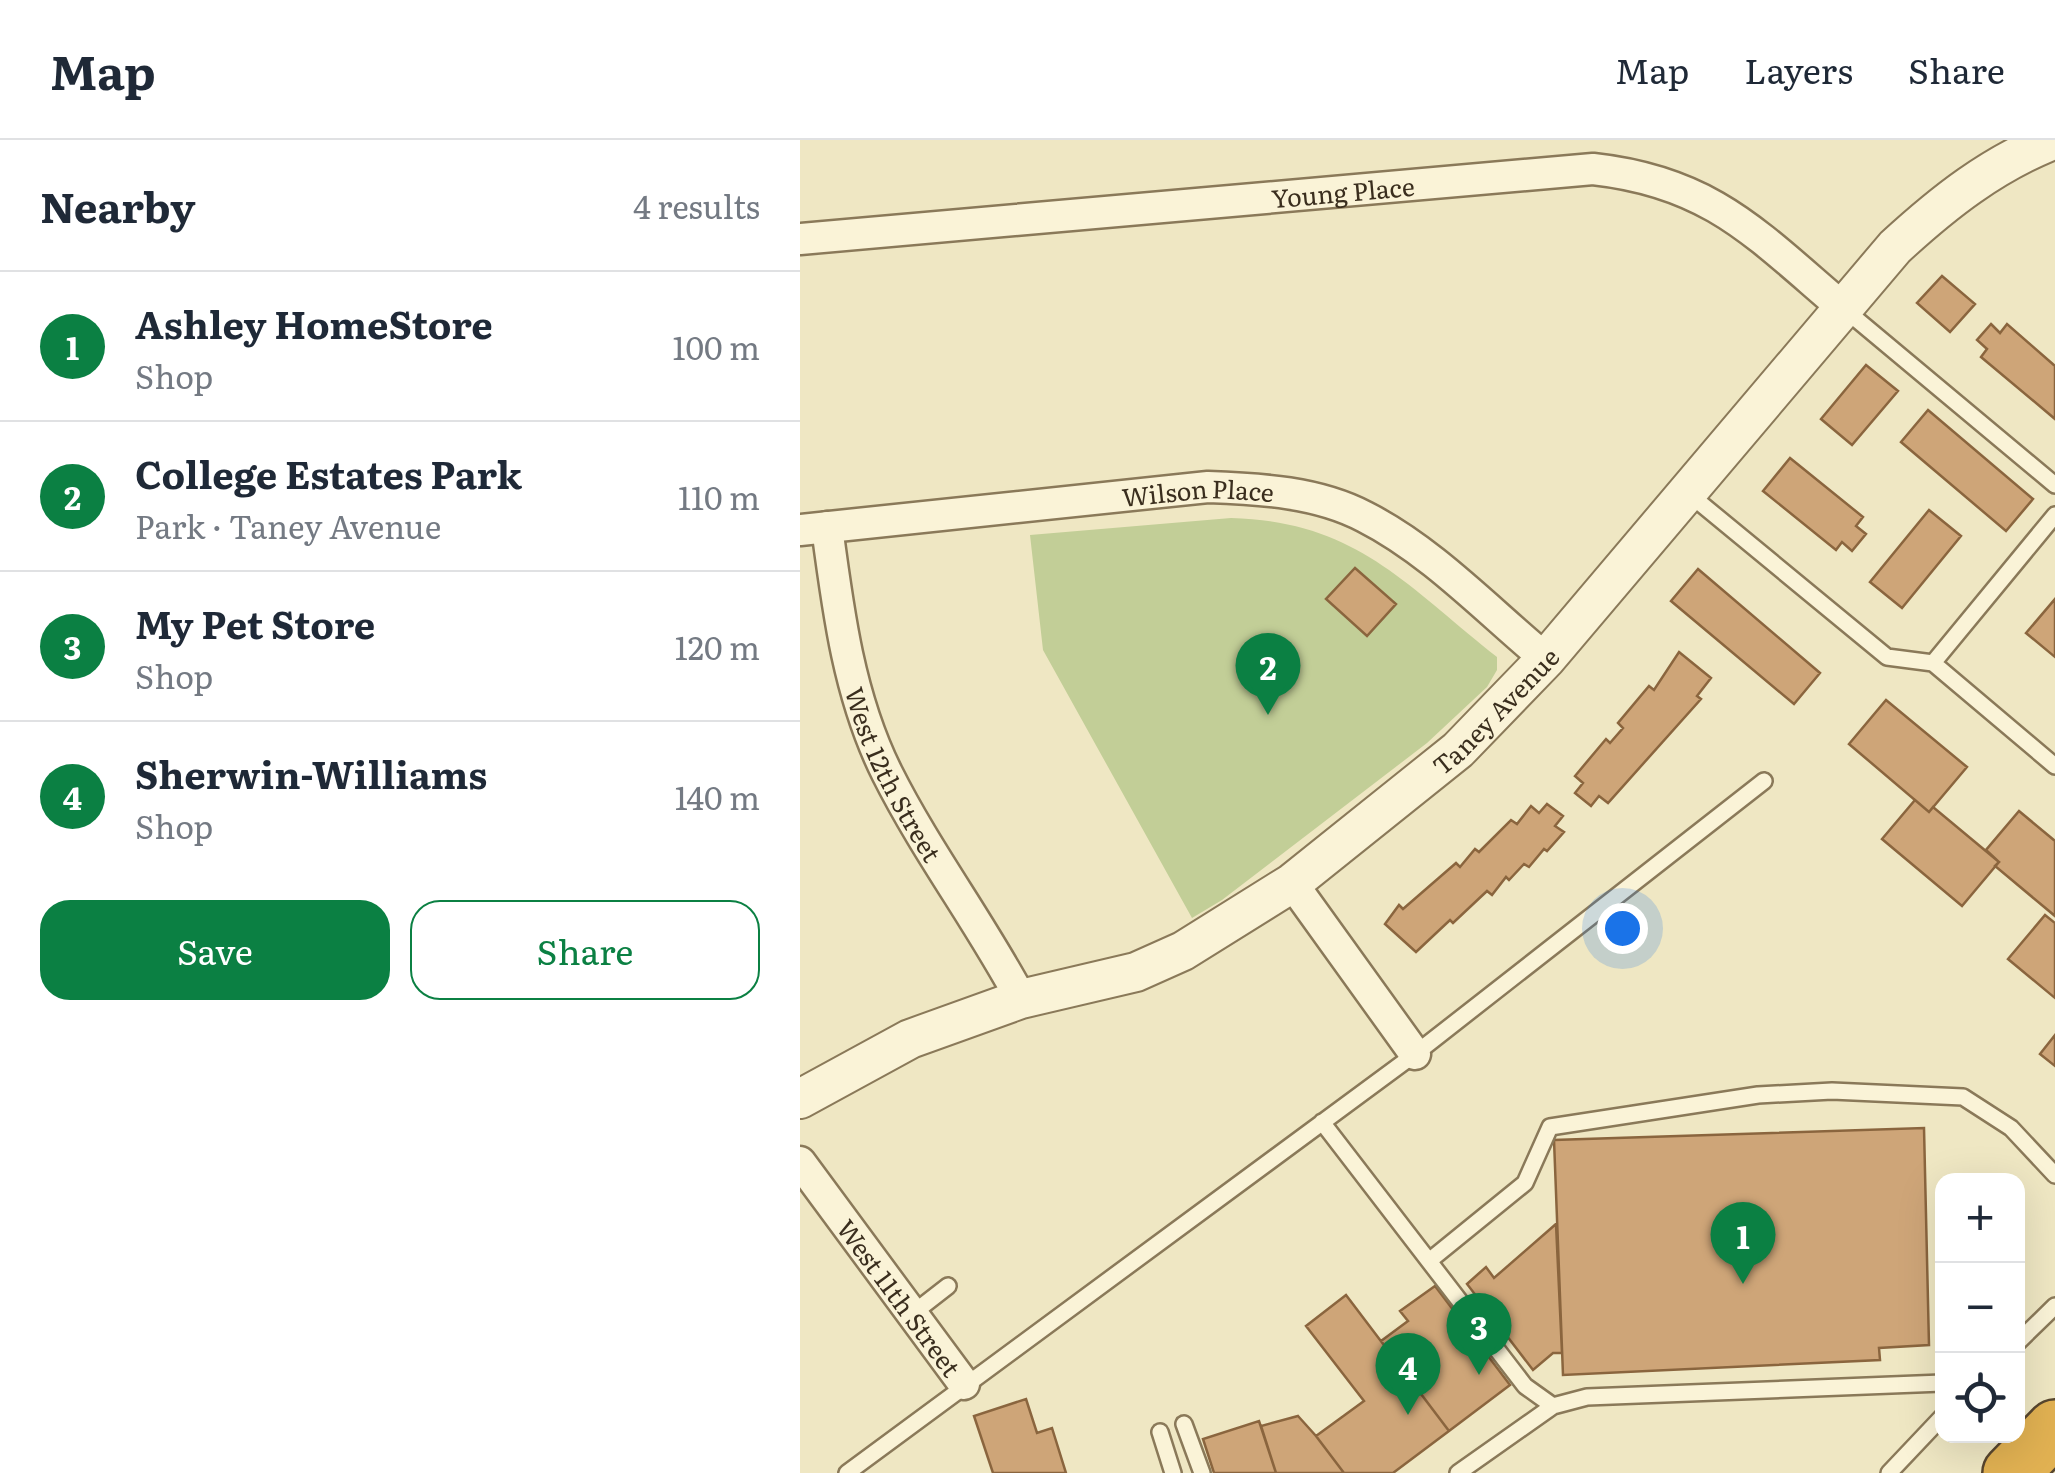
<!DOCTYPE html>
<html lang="en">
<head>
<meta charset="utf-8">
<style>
  body { margin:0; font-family:Literata,serif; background:#f6f6f7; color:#1f2937 }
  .controls { position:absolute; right:30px; bottom:30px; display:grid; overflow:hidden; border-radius:20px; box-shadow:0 10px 40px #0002 }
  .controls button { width:90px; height:90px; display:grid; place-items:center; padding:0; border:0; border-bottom:2px solid #e0e1e3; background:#fff; color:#1f2937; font:50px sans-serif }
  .you { position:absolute; left:822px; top:788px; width:35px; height:35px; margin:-25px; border:8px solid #fff; border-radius:50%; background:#1a73e8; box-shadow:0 0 0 15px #1a73e833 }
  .badge { display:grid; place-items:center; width:65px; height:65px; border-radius:50%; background:#0b8043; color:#fff; font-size:32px; font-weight:700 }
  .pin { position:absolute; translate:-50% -82px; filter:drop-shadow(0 2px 5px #0008) }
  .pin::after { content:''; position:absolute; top:52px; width:35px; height:30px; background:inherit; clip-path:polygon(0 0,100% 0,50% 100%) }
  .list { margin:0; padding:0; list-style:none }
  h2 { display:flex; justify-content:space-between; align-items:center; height:130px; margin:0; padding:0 40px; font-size:42px }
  h2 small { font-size:32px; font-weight:400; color:#747a83 }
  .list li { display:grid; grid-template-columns:65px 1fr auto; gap:30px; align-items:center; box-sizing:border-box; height:150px; padding:0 40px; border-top:2px solid #e0e1e3 }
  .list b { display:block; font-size:38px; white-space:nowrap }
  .list p { margin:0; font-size:32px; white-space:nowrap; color:#747a83 }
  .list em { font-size:32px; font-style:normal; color:#747a83 }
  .actions { display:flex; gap:20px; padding:30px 40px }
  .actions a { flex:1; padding:22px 0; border:2px solid #0b8043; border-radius:30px; text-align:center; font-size:35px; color:#0b8043 }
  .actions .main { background:#0b8043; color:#fff }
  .icon { flex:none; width:55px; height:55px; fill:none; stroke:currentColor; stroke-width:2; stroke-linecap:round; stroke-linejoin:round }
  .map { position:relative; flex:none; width:1255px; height:1333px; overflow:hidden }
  header { display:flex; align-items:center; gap:60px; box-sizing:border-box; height:140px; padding:0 50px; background:#fff; border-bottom:2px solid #e0e1e3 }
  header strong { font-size:48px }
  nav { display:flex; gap:55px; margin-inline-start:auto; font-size:35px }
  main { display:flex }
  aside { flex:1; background:#fff }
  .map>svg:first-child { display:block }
</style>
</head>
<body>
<header>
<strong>Map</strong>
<nav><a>Map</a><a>Layers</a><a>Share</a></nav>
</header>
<main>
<aside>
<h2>Nearby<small>4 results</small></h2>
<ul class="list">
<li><span class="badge">1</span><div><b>Ashley HomeStore</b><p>Shop</p></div><em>100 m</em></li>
<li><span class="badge">2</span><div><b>College Estates Park</b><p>Park · Taney Avenue</p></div><em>110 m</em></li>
<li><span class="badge">3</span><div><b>My Pet Store</b><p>Shop</p></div><em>120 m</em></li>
<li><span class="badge">4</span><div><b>Sherwin-Williams</b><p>Shop</p></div><em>140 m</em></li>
</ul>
<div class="actions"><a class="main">Save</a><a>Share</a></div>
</aside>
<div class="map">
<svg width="1255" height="1333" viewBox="0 0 1255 1333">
  <rect width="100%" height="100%" fill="#efe7c3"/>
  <path fill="#c2ce97" d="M431,378C555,381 605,444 697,517V530L687,547L627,603L422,760L392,778L243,510L230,395Z"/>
  <path fill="#cea578" stroke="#8a653e" stroke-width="2.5" d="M1142,136L1175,164L1150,192L1117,163Z
    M1191,184L1200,193L1207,184L1255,226V279L1181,217L1187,209L1177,200Z
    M1066,225L1098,251L1052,305L1021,279Z
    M1128,270L1233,359L1206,391L1101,302Z
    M990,318L1063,377L1056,386L1066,394L1052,411L1042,402L1036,410L963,351Z
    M1129,370L1161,396L1102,468L1070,442Z
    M555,428L596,464L567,496L526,459Z
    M898,429L1020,533L994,564L871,461Z
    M1255,459V517L1226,493Z
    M879,512L911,538L897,556L901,559L808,663L799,656L791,666L775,653L783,643L775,636L806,599L810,603L823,588L818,583L849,546L854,550Z
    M1086,560L1167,627L1129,672L1049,604Z
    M1115,660L1129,672L1133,667L1199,722L1162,766L1082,699Z
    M747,664L763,676L755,686L764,692L747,711L744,709L729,727L724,724L709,740L706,737L692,755L687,751L653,783L650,780L616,812L585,784L599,765L603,769L656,723L660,727L675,709L679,712L711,680L717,684L731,666L739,673Z
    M1219,671L1255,701V776L1195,726L1199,722L1186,710Z
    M1245,775L1255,783V858L1208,819Z
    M1255,895V926L1240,914Z
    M1124,988L1129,1205L1079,1208L1080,1220L763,1235L754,1000Z
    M756,1084L762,1213H753L733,1230L667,1144L686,1127L694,1138Z
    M635,1146L710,1245L649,1291L581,1201L608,1181L600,1171Z
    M546,1155L649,1291L593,1333H544L516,1296L564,1261L506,1186Z
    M226,1259L237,1293L252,1288L266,1333H193L174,1276Z
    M498,1276L516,1296L544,1333H476L461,1286Z
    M459,1281L476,1333H414L403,1299Z"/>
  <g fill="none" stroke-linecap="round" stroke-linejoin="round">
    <g stroke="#8a7959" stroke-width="20">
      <path id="service" d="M1043,168L1255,345
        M888,353L1087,517L1133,523L1255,626
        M1133,523L1255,375
        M522,982L725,1246L753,1266
        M629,1121L725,1043L750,987L958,955L1032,951L1163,957L1211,988L1255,1035
        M112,1174L148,1146
        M1218,1202L1255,1166
        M384,1284L402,1333
        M360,1292L373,1333
        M47,1333L615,914L964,641
        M658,1333L753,1266L787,1257L1142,1243
        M1089,1333L1142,1277"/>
    </g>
    <g stroke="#8a7959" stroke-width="35">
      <g id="minor">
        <path id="s1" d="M0,99L793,29C911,42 956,94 1042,167"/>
        <path id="s2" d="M27,387C38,471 49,557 87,633C126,711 180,782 221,859"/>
        <path id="s3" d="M0,390L408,347C461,349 518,352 565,377C632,411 689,472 746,519"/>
        <path d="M492,743L615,914"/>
        <path id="s4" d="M0,1022L164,1244"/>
      </g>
    </g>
    <g stroke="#8a7959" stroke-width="42">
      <g id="tertiary">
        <path id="s5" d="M0,959L110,899L221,859L336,832L383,811L492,743L658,610L746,519L1095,107C1144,62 1191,25 1253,0"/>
      </g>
    </g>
    <g stroke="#58462e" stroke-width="60">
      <path id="motorway" d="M1211,1333L1255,1288"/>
    </g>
    <use href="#service" stroke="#faf3d7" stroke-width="15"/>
    <use href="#minor" stroke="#faf3d7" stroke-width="30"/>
    <use href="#tertiary" stroke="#faf3d7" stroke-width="38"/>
    <use href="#motorway" stroke="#e1b152" stroke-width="55"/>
  </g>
  <g text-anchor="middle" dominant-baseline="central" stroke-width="9" stroke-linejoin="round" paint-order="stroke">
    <g font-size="25" fill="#3a2e1e" stroke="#f6f0d3">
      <text stroke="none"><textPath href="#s1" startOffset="545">Young Place</textPath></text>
      <text stroke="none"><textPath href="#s3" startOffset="400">Wilson Place</textPath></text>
      <text stroke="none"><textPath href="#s5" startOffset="808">Taney Avenue</textPath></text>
      <text stroke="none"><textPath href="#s2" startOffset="258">West 12th Street</textPath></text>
      <text stroke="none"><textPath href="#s4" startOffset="168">West 11th Street</textPath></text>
    </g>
  </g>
</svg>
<div class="controls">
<button>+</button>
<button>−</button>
<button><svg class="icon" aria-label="locate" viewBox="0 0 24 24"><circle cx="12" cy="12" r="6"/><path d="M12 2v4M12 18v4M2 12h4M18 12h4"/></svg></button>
</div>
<div class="you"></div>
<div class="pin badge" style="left:943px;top:1144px">1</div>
<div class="pin badge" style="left:468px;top:575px">2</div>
<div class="pin badge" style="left:679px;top:1235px">3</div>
<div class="pin badge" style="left:608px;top:1275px">4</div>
</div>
</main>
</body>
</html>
